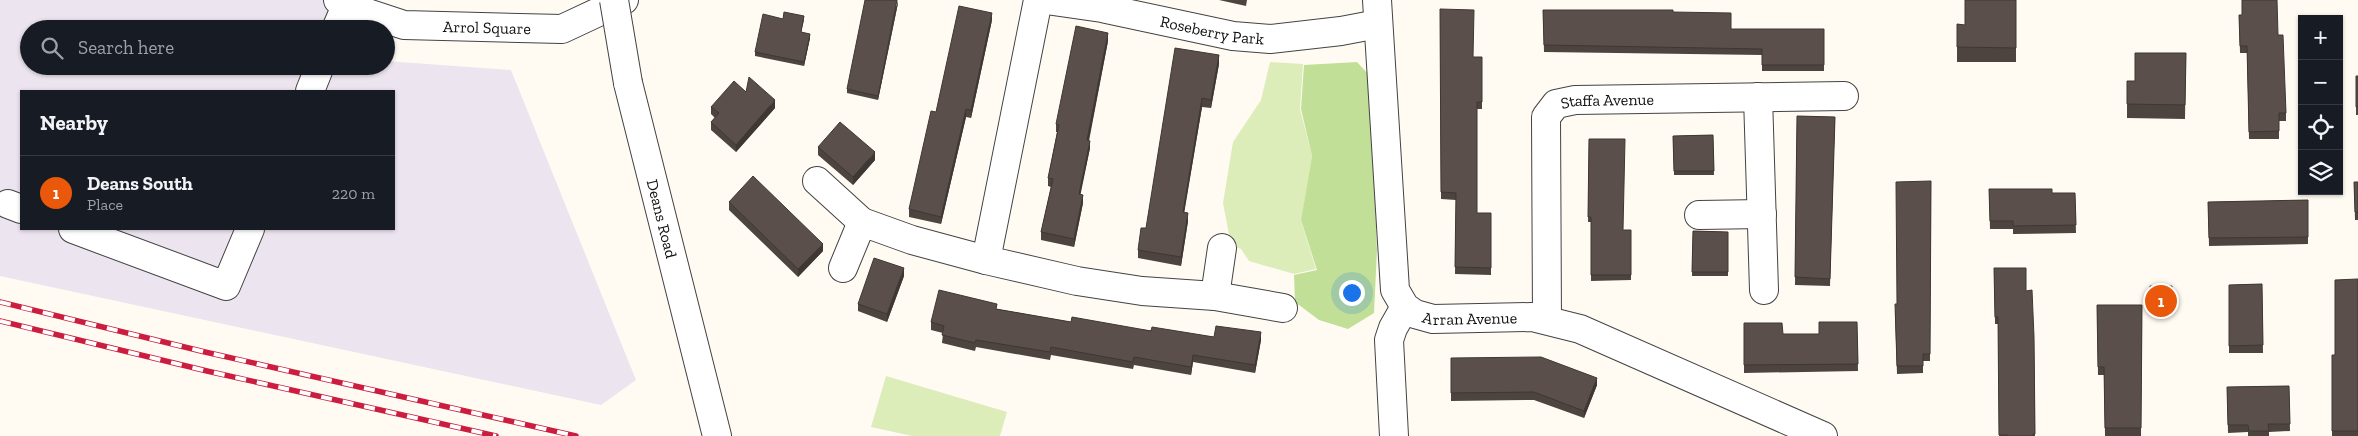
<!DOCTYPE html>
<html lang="en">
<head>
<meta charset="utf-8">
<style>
  body { margin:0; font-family:"Zilla Slab",serif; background:#242831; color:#f1f3f6 }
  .controls { position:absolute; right:15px; top:15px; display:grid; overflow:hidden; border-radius:0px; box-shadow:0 1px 4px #0004 }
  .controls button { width:45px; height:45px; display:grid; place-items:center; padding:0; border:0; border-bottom:1px solid #363941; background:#171b24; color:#f1f3f6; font:25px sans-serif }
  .you { position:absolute; left:1351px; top:292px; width:18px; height:18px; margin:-12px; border:4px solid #fff; border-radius:50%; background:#1a73e8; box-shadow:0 0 0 8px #1a73e833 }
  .badge { display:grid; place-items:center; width:32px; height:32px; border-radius:50%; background:#ea580c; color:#fff; font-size:16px; font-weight:700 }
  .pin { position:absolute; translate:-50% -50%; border:2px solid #fff; box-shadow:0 1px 5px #0006 }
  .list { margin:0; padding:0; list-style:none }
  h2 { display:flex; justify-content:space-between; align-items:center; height:65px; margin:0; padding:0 20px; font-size:21px }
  h2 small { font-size:16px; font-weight:400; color:#9ea1a6 }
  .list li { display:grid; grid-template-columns:32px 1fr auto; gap:15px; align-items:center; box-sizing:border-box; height:75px; padding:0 20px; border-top:1px solid #363941 }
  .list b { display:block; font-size:19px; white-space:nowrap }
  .list p { margin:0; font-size:16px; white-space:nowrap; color:#9ea1a6 }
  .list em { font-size:16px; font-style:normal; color:#9ea1a6 }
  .icon { flex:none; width:28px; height:28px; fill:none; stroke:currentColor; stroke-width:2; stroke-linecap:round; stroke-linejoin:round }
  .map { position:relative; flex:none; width:2358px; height:436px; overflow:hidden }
  .search { position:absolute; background:#171b24; box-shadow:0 1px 4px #0004; left:20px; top:20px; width:375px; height:55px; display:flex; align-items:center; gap:12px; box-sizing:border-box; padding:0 18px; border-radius:28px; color:#9ea1a6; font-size:19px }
  .panel { position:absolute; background:#171b24; box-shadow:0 1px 4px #0004; left:20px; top:90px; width:375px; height:140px; border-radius:0px }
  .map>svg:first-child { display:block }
</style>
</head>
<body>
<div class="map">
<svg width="2358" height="436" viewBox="0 0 2358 436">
  <rect width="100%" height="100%" fill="#fffbf3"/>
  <path fill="#ece4ef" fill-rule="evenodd" d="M0,0H364L363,29H29V66H386V61L511,70L636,380L601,405L0,276ZM21,91H394V229H21Z"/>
  <path fill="#dcedb9" d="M1270,62L1303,64L1300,109L1312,156L1301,221L1316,269L1294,274L1249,261L1241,249L1231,245L1223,203L1233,142L1261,100Z
    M886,376L1007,412L1000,436H912L871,427Z"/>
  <path fill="#c2df97" d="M1357,62L1370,76L1377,250L1374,313L1348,329L1319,320L1295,302L1294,275L1317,270L1301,220L1312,156L1301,109L1304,65Z"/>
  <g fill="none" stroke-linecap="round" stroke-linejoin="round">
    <g stroke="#434343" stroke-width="30">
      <g id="minor">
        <path d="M1038,0L986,260L1077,281L1142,291L1215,296L1283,308"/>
        <path id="s1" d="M1046,0L1102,8L1233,36L1270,39L1341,31L1378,24"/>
        <path id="s2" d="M1377,0L1395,290L1405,307L1415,314L1433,319L1532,317L1580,329L1823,436"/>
        <path id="s3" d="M346,6L404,25L562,29L624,0"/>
        <path d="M336,29L346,6L338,0"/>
        <path id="s4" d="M628,83L717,436"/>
        <path d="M310,91L320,66"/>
        <path d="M1758,97L1764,290"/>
        <path d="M817,181L862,222L912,240L986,260"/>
        <path d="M8,204L21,209"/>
        <path d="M1699,215L1762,214"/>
        <path d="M73,229L226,286L250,229"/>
        <path d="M843,268L862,222"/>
        <path d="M1215,296L1222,248"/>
        <path id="s5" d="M1547,320L1546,117L1556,104L1575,100L1844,96"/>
        <path d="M1394,436L1389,340L1393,328L1405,307"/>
      </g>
    </g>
    <use href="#minor" stroke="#fff" stroke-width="28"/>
    <g stroke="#cb1d3f" stroke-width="5.5">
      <path id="rail" d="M0,302L205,352L576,436
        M0,321L207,371L496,436"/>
    </g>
    <use href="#rail" stroke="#fff" stroke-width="4" stroke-dasharray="11" stroke-linecap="butt"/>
    <g stroke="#434343" stroke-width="30" stroke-linecap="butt">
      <path id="minor-bridge" d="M614,0L628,83"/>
    </g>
    <use href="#minor-bridge" stroke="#fff" stroke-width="28"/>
  </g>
  <path fill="#4d4440" d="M1219,0H1247L1246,6Z
    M2016,0V62H1957V24L1965,25Z
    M898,3L878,100L847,93V89Z
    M1440,9L1473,57H1482V109H1477V213H1491V275L1455,274L1456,200L1441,199Z
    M1543,10L1673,12L1731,29H1824V71H1762V55L1544,52Z
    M2239,15H2242L2278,35L2286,113V121H2279V139H2249L2247,53H2240Z
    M783,19L804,20L801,32L810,38L804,66L755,56V52Z
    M992,20L971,118L966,117L941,224L909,217V209L936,112Z
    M1108,41L1089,141L1090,148L1080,194L1083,203L1074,247L1041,240V232L1051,187L1048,186V178L1057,132H1056V124Z
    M2186,53L2185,119L2127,118V81H2135Z
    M1219,55V64L1211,108L1202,107L1184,212L1188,221L1181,266L1138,258V250L1146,228Z
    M2356,76H2358V115H2356Z
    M746,92L775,108L736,152L711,130V122L715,118L711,114V107Z
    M1797,116L1835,117L1830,286L1795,285Z
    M1713,135L1714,175H1674L1673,136Z
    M1589,139L1623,230H1631V280L1591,281V222H1588Z
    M818,147L875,160L853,185L818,155Z
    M1931,181L1930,361H1923V373L1897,374L1895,312Z
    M2354,182H2358V220H2355Z
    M1989,189L2052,193H2075L2076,233L2013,234V229H1990Z
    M2308,200V244L2209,246L2208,202Z
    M729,202L823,251L798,277L729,210Z
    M1693,231L1728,232V276H1692Z
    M1994,268L2026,291L2034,337L2035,436H1999L1998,324H1995Z
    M904,276L887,322L858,311V304Z
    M2358,279V436H2332V355H2335Z
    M2262,284L2263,353H2229V285Z
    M2150,286H2172V312H2151Z
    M2097,305H2142L2141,436H2105L2104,375H2098Z
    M997,309L1071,322L1214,337L1261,340L1255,373L1193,362L1191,375L1134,365L1133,369L1051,355L1050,360L976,347L975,351L942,343L943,333L931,330V322Z
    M1857,322L1858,371L1744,373V323L1783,334H1819Z
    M1451,358L1597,385L1584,418L1534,400L1451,401Z
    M2289,386L2290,431L2269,432V436H2248V432L2228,433L2227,387Z"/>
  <path fill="#3f3734" d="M898,0V3L878,100V96Z
    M992,13V20L971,118V110Z
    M1108,33V41L1087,148V140Z
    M810,34V38L804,66V62Z
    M1219,55V64L1211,108V100Z
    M1202,98V107L1183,220V212Z
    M775,100V108L736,152V145Z
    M966,109V117L941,224V217Z
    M1090,141V148L1079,202V194Z
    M875,152V160L853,185V177Z
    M1083,195V203L1074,247V239Z
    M1188,213V221L1181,266V257Z
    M823,244V251L798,277V269Z
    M904,268V276L887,322V314Z
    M1261,332V340L1255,373V365Z
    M1193,355V362L1191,375V367Z
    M1597,378V385L1584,418V411Z"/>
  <path fill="#5a4f4b" stroke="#3f3734" d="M865,0H897L878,96L847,89Z
    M1965,0H2016V48L1957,47V24L1965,25Z
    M2242,0H2277L2278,35H2283L2286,113H2279V131L2249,132L2247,46H2240L2239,15H2242Z
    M959,6L992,13L971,110L966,109L941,217L909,209L931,111L936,112Z
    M1440,9L1474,10L1473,57H1482V102H1477V213H1491V268L1455,267L1456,193L1441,192Z
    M1543,10H1673V12L1731,13V29H1824V65H1762V49L1544,45Z
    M784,12L804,16L801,32L810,34L804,62L755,52L763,14L783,19Z
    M1076,26L1108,33L1087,140L1090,141L1079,194L1083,195L1074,239L1041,232L1053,179L1048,178L1059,125L1056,124Z
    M1175,48L1219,55L1211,100L1202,98L1183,212L1188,213L1181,257L1138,250L1141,228H1146Z
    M2135,53H2186L2185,105L2127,104V81H2135Z
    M2356,76H2358V107H2356Z
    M749,77L775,100L736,145L711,122L719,113L711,107L734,81L746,92Z
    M1797,116L1835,117L1830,279L1795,277Z
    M840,122L875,152L853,177L818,147Z
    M1713,135L1714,171H1674L1673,136Z
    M1589,139H1625L1623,230H1631V275H1591V217H1588Z
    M753,176L823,244L798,269L729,202Z
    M1931,181L1930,354H1923V366H1897L1895,304H1897L1896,182Z
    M2354,182H2358V212H2355Z
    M1989,189H2052V193H2075L2076,225L2013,226V221H1990Z
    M2308,200V237L2209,238L2208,202Z
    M1693,231L1728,232V272H1692Z
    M874,258L904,268L887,314L858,304Z
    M1994,268H2026V291L2032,290L2034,337L2035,434H2033V436H2007V435H1999L1998,317H1995Z
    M2358,279V431H2332V355H2335V280Z
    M2262,284L2263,345L2229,346V285Z
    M2150,286H2172V308H2151Z
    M939,290L997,304L996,309L1071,322L1072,317L1151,331L1152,327L1214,337L1216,326L1261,332L1255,365L1193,355L1191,367L1134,357L1133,362L1051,347L1050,352L976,340L975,343L942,335L944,326L931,322Z
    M2097,305H2142L2141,428H2105L2104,367H2098Z
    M1819,322H1857L1858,364L1744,365V323H1782L1783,334H1819Z
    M1541,357L1597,378L1584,411L1534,392L1451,393V358Z
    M2289,386L2290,424H2268L2269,431H2249L2248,425H2228L2227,387Z"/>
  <g text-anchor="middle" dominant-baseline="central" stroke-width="5" stroke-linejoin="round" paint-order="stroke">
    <g font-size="16" fill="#101010" stroke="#fff">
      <text stroke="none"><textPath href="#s3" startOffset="144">Arrol Square</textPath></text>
      <text stroke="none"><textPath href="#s1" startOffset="169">Roseberry Park</textPath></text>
      <text stroke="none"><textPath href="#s5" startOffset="271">Staffa Avenue</textPath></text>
      <text stroke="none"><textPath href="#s4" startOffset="140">Deans Road</textPath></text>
      <text stroke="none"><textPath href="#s2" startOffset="378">Arran Avenue</textPath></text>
    </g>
  </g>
</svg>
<div class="controls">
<button>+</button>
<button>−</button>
<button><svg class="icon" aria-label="locate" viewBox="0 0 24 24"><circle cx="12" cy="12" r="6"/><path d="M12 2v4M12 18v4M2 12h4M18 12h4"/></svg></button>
<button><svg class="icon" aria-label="layers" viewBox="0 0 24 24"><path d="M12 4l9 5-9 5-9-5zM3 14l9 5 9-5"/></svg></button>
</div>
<div class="you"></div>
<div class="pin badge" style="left:2161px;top:301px">1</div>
<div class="search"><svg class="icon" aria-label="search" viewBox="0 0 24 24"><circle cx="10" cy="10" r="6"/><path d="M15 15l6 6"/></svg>Search here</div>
<section class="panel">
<h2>Nearby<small></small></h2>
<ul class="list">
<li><span class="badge">1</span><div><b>Deans South</b><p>Place</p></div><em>220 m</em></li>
</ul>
</section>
</div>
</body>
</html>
